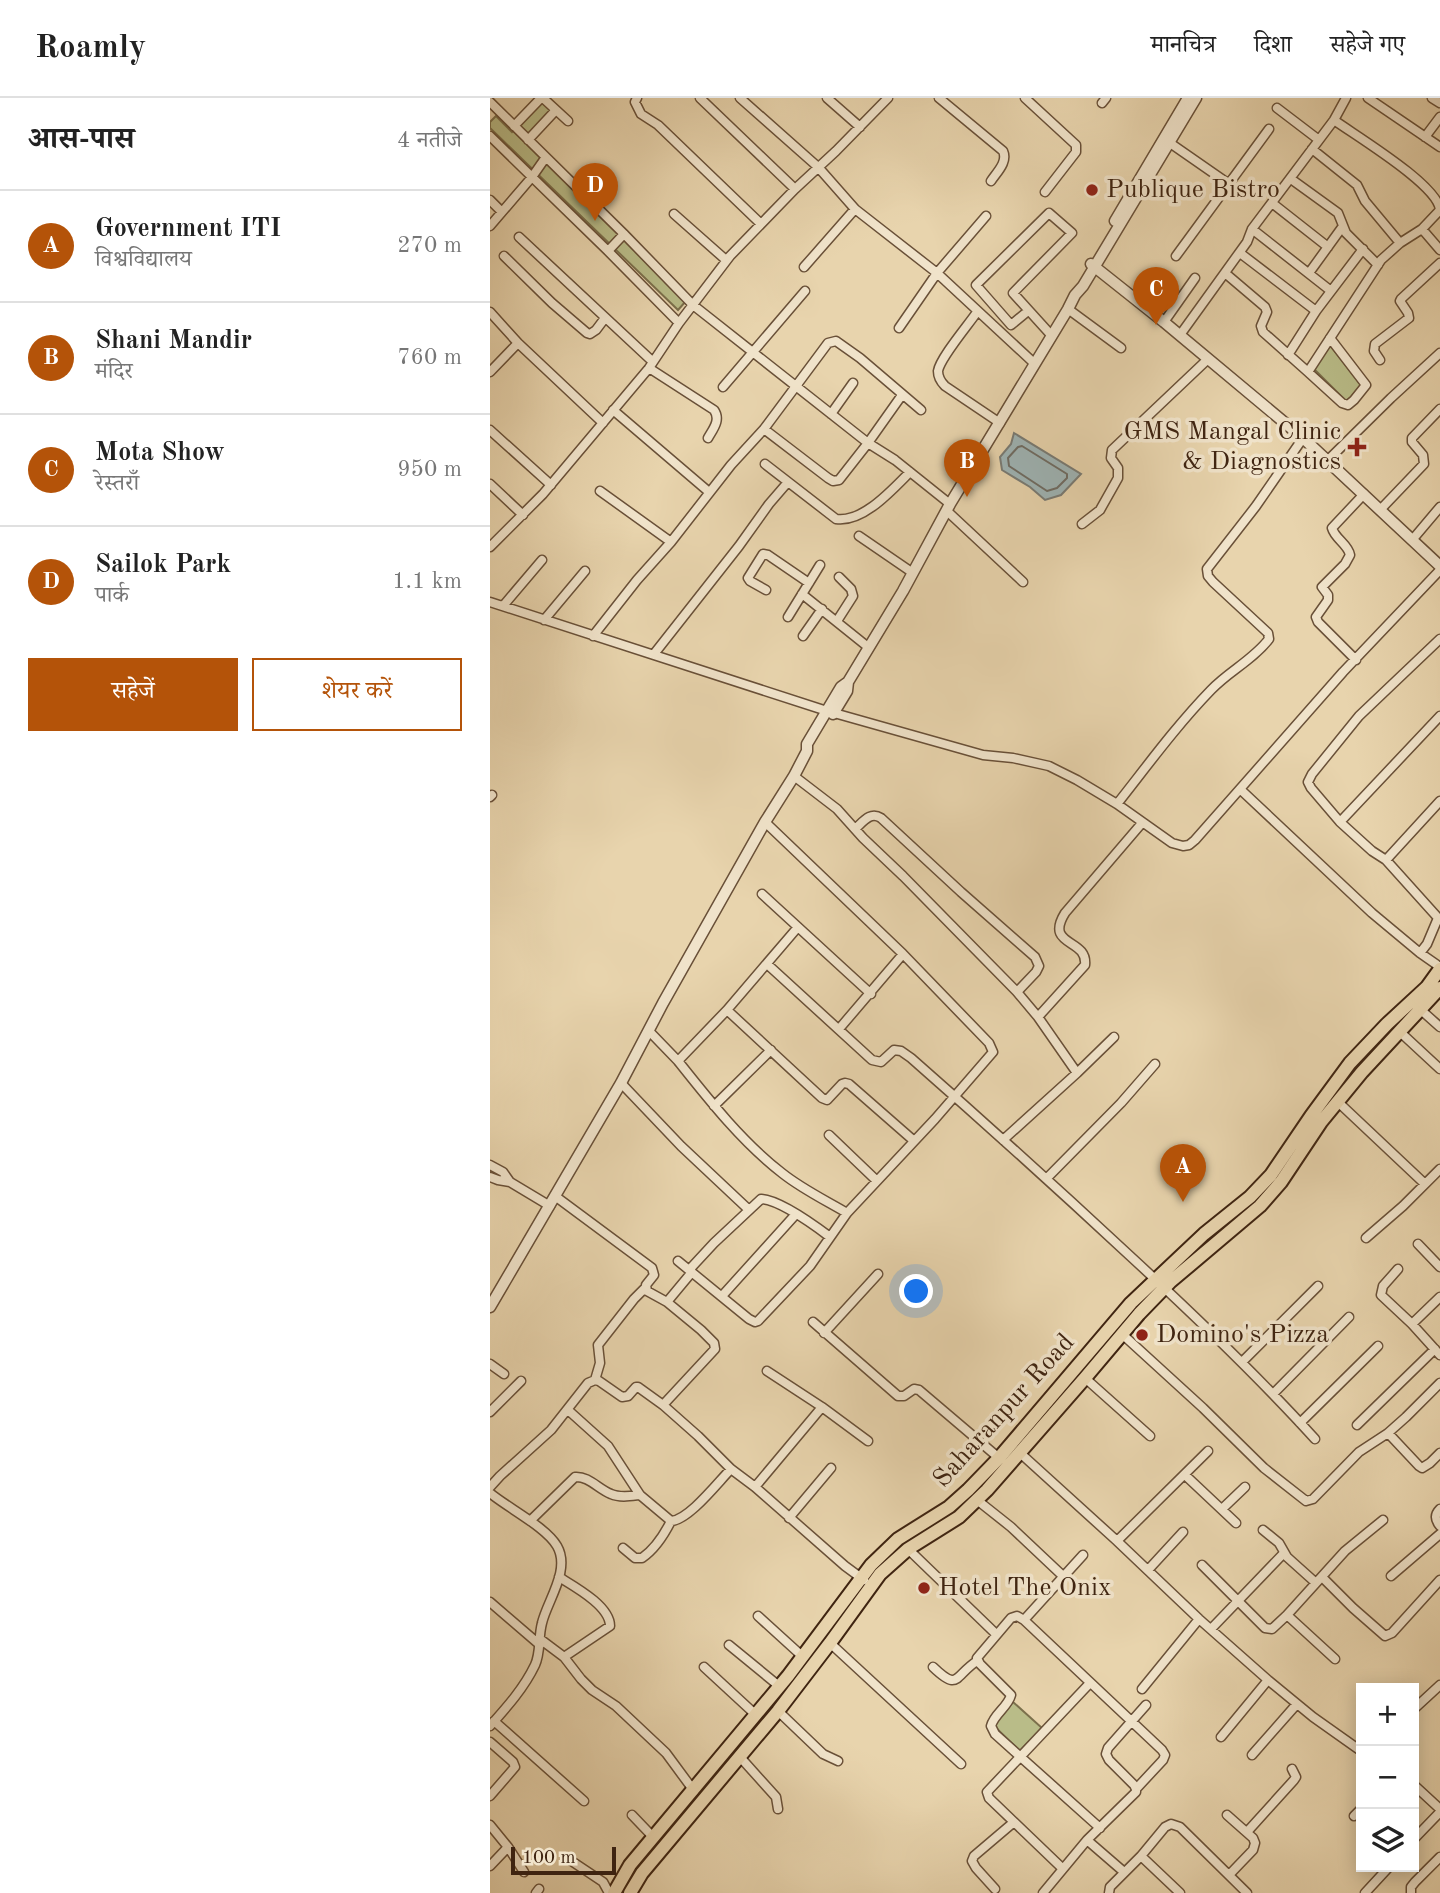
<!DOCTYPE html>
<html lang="hi">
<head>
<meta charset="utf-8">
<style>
  body { margin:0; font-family:"Old Standard TT","Noto Serif Devanagari",serif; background:#f2f2f2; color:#222 }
  .controls { position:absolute; right:21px; bottom:21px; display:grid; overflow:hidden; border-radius:0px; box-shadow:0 4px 18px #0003 }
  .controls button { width:63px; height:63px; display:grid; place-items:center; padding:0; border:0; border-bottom:2px solid #e0e0e0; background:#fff; color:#222; font:35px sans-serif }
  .scale { position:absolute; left:21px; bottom:18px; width:105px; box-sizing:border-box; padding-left:7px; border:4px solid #3f2411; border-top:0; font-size:19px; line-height:24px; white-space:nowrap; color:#3f2411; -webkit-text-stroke:5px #f0e3ca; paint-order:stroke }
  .you { position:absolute; left:427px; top:1194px; width:24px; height:24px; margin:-18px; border:5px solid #fff; border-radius:50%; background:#1a73e8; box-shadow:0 0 0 10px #1a73e833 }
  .badge { display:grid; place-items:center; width:46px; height:46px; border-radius:50%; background:#b45309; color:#fff; font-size:23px; font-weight:700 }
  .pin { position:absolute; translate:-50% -58px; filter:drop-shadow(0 2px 4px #0008) }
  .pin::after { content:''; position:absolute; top:37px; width:24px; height:21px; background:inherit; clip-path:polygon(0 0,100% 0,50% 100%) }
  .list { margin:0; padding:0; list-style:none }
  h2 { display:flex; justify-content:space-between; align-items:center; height:91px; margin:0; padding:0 28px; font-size:30px }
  h2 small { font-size:23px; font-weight:400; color:#767676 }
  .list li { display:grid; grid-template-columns:46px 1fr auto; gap:21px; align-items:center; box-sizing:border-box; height:112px; padding:0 28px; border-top:2px solid #e0e0e0 }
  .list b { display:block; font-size:26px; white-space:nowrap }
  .list p { margin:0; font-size:23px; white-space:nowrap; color:#767676 }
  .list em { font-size:23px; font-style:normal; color:#767676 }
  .actions { display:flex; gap:14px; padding:21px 28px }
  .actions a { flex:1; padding:16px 0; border:2px solid #b45309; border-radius:0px; text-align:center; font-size:24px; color:#b45309 }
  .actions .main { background:#b45309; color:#fff }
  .icon { flex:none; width:38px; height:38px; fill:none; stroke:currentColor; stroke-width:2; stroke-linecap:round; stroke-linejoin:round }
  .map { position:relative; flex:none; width:950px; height:1795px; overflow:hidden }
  header { display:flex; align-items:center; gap:42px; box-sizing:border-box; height:98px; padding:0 35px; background:#fff; border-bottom:2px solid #e0e0e0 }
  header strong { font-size:33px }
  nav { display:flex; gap:38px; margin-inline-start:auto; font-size:24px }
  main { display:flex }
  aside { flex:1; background:#fff }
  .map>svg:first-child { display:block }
</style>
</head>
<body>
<header>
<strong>Roamly</strong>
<nav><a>मानचित्र</a><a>दिशा</a><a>सहेजे गए</a></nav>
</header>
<main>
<aside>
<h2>आस-पास<small>4 नतीजे</small></h2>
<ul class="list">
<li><span class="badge">A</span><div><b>Government ITI</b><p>विश्वविद्यालय</p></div><em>270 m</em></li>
<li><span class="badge">B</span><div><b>Shani Mandir</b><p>मंदिर</p></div><em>760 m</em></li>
<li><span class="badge">C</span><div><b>Mota Show</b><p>रेस्तराँ</p></div><em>950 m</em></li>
<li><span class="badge">D</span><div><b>Sailok Park</b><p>पार्क</p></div><em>1.1 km</em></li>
</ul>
<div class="actions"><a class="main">सहेजें</a><a>शेयर करें</a></div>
</aside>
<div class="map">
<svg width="950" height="1795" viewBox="0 0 950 1795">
  <rect width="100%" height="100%" fill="#e8d4ad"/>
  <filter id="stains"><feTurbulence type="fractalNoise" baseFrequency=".00286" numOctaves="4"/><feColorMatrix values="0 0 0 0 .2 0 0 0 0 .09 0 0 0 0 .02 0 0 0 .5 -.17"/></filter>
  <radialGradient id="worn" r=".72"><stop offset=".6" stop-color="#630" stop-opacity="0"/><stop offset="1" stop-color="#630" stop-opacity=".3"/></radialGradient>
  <path fill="#b9bc88" stroke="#7c704c" stroke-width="2" d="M52,4L62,12L34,43L196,203L188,212L0,30V24L6,18L22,34Z
    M839,246L871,287L857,304L823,270Z
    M523,1604L552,1630L530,1653L502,1626Z"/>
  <path fill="#9eb5b7" stroke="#787b75" stroke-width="2" d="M524,335L591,376L571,397L555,402L540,389L512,372L510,359L521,346Z"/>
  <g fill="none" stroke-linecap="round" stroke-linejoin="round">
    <path stroke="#6e6c64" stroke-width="2" d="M532,348L577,376V380L567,390L557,393L519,368L518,360L528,349Z"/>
    <g stroke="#695038" stroke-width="11">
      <path id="minor" d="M53,0L78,23
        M147,0L145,4L151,16L168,27L271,126
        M210,0L305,91
        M250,0L328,69L365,111
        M337,0L370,29
        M449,0L513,53C518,64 507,74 501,83
        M535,0L586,47V54L555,94
        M878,0L950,49
        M942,0L950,5
        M0,4L134,136L203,207L378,345L405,362L460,406
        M612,5L616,0
        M787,10L829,42
        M24,28L51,0
        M0,38L118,153L189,225
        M935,39L950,19
        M38,42L66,12
        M680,45L739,86
        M822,51L867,87L875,103L910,145
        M801,81L848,115L856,135L888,167
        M0,102L12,114
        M782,105L838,149
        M184,116L236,162
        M0,128L42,79L56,59
        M762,131L841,193
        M932,131L950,152
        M29,139L162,263
        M118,153L134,136
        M750,155L826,213
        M14,158L62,205L97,235L100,236L106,232L115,220
        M686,158L779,31
        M314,169L365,111L447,175L545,266
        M735,175L775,209L777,214L771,228L773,234L818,274
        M819,175L853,128
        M578,211L631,250
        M538,213L521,227L486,187L559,115L582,135L523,195L562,238
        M0,214L28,245L113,325
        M487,214C479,226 450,260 448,273C448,279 451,284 455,288L510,325
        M674,224L705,180
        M409,230L447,175L496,118
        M690,237L757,144L762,131L844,22L856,0
        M840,240L876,287L864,302L858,307L852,305L818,274L891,162L910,145L932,131L950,112C948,87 866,38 844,22
        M798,257L826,213L873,151
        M890,262L884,253L885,246L919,220L918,215L910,203L911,201L950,165
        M159,270L224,312C231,322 223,331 218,340
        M0,274L28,245
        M233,289L315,193
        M123,312L219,394
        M341,316L363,285
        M274,331L338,380L343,383L349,382L378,345L412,297
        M0,332L61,387
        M837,363L901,300L950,255
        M275,366L346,421C373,425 402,392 420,374
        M0,386L33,417
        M110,393L181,444
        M890,412L934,366L933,357L922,344V340L950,311
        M457,413L533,484
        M592,426L610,412L628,380V370L621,360L622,352L718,261
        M369,438L423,475
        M923,441L950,409
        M0,449L53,396L159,270L189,225L240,158L305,91L346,53L398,0
        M276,492L260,483L258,480L273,456L278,457L319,485
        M312,496L378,549
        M0,504L337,613L493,657L523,660L559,668L587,682L627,706L682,745L693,748L699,747L705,742L853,574L950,472
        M13,508L52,462
        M298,519L330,467
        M54,522L95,473
        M347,523L363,498L361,491L349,479
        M103,538L147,482L181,444L241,367L274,331L338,245L346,243L370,260L431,312
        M313,538L332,511
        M950,541L869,618L822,676L818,684L821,690L850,724L882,753L896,762L950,822
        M164,556L249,448L279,406L298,384
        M866,562L828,524L826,519L838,502V497L832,489L855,466L860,457C858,446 845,441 842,430L874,396
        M304,678L347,711L373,740L413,778L527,894L548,919L587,975L513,1042
        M751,692L882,815L930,855L950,869
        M0,699L2,697
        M627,706C657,668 687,627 721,592C739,573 763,562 779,541L778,535L723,484L718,478L717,471L766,408L813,340
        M850,724L950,618
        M365,731C373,724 380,713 391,720L471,794L545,859L549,868L546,874L527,894
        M896,762L950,703
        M272,796L381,896
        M308,829L237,912L188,963C219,1002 252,1044 292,1075C312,1091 335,1102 357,1115
        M930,855L937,846L948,820
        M277,866L382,962L391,964L404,952L411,953L421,960C495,1025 567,1090 639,1157C703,1216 766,1276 825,1341
        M237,912L332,1000L337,1002L352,986L355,985L359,986L423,1042
        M931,912L950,929
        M548,919L595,867C598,840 554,849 575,815L652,725
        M349,931L413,856
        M159,933L188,963
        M909,933L950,971
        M587,975L624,939
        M131,985L191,1048L258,1111
        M848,1004L935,1086
        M224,1008L281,952
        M339,1037L387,1083
        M0,1067L13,1074L20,1084L60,1108
        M0,1079L8,1082L20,1084
        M557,1080L631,1005L665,966
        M876,1140L913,1108L950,1071
        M928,1146L950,1169
        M188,1163L259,1221L265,1224L268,1223L320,1168L357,1115L445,1021L503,954L499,945L413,856L275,724
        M908,1171L893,1188L891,1197L922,1226L950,1257
        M199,1172L224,1145L271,1101C290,1102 324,1127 340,1139
        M232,1198L306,1116
        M177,1204L202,1174
        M323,1224L408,1298H414L424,1291L429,1292L509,1360
        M922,1226L950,1199
        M334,1235L388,1176
        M632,1236L713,1310L774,1370L816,1403L823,1401L869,1354L898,1335L916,1319L950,1285
        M752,1264L828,1188
        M0,1266L14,1276
        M277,1273L332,1309L378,1343
        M595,1280L660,1338
        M105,1282L110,1265L108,1247L144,1201L155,1190
        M783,1296L859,1219
        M173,1307L208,1338L241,1371L265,1389L355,1468L374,1482
        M78,1312L118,1348L150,1397L181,1423C199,1422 228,1384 241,1371
        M0,1314L31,1283
        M810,1325L888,1248
        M867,1327L945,1251
        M898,1335L929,1368L932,1370L940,1365L950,1355
        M529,1354L627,1443L709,1521L778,1582L823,1619L871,1653
        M695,1377L746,1425
        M0,1389L10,1378L61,1332L98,1285L105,1282L109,1283L132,1299L138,1298L146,1289H148L173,1307L225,1251L224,1245L211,1232L177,1204L157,1193L156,1187L164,1177L162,1170L65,1098
        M265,1389L332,1309
        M0,1395C18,1410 56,1429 67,1448C81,1472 57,1503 52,1525C48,1540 51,1554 45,1567C34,1590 17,1609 0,1628
        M487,1402L521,1429L574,1479
        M732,1411L755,1389
        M950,1411C944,1417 945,1422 950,1428
        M299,1420L341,1370
        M40,1423L85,1379C99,1378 108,1391 121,1396C130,1400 141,1398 150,1397
        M773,1432L789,1445L797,1459L826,1485
        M627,1443L718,1353
        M133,1450L145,1460H152C165,1451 174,1437 181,1423
        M418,1451L506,1536
        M712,1467L775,1530L782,1531L797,1517L855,1453L893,1422
        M658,1472L693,1434
        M901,1478L950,1436
        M832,1479L863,1510L895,1538L902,1535L950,1482
        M0,1504L50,1547
        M797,1517L845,1561
        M268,1518L312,1558
        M534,1522L593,1457
        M721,1531L794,1455
        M50,1541L74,1559L120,1528C120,1508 85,1489 69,1479
        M340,1545L471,1666
        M239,1547L289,1588
        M74,1559L91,1581L102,1592L126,1608L176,1655L204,1693
        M214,1569L266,1617
        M443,1569C469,1594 464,1578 487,1563
        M652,1591L709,1521
        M924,1611L950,1587
        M288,1613L333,1656L348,1663
        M4,1623L94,1703
        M731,1639L778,1582
        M0,1644L23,1664L25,1669L0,1698
        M762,1657L806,1607
        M250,1659L286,1699L288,1711
        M924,1687L950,1711
        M142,1717L164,1740
        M737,1717L763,1740L765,1745L763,1752L739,1777
        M864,1718L871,1711
        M0,1727L18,1749L34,1774
        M610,1730L505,1636L501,1628C504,1616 518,1609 521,1597L490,1566L487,1560L521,1520L527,1518L534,1522L672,1652L675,1657L673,1662L646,1691
        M757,1734L804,1682L806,1679L802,1671
        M924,1741L950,1714
        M597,1742L634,1774
        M651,1758L690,1795
        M80,1762L113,1784L119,1795
        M0,1768L18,1749
        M572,1770L499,1700L497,1694L600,1585
        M505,1791L486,1770L482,1763L484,1758L524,1724
        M46,1795L49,1791
        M553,1795L597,1742L646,1694V1691L644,1687L619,1662L616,1656L618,1650L656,1607
        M619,1795L620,1789L651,1758L675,1729L681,1726L690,1729L757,1795
        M875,1795L899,1769
        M921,1795V1789L925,1784L950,1759"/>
    </g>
    <g stroke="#695038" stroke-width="13">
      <path id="tertiary" d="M625,123L698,0
        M601,166L674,224L813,340L950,468
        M343,616L357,593L358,584
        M0,1209L131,985L173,905L275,724L304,678L317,653V646L351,589L358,584L413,493L460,406L578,211L585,197L593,188L706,0"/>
    </g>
    <g stroke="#3f2411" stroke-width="16">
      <path id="primary" d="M124,1795L140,1767L298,1578L381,1467L408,1441L459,1409L478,1392L509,1360L641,1205L714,1136L760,1099L781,1077L821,1018L860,965L897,926L937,889L950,871
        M140,1795L152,1775L288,1613L340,1545L390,1476L418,1451L469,1419L497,1392L595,1280L649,1216L680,1184L770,1108L791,1084L831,1024L872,974L950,890"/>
    </g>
    <use href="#minor" stroke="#f0e3ca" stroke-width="8"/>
    <use href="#tertiary" stroke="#f0e3ca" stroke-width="10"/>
    <use href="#primary" stroke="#e8d4ad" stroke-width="12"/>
  </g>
  <g fill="#8f2418" stroke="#f0e3ca" stroke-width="2.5">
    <circle cx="602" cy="92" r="7"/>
    <path d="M863.5 338.5h7v7h7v7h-7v7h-7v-7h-7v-7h7z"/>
    <circle cx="652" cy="1237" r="7"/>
    <circle cx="434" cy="1490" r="7"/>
  </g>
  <g text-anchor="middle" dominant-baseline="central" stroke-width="7" stroke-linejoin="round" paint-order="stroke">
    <g font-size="26" fill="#3f2411" stroke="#f0e3ca" text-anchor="start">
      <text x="616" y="92">Publique Bistro</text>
      <text x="851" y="334" text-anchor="end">GMS Mangal Clinic<tspan x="851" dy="30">&amp; Diagnostics</tspan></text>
      <text x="666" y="1237">Domino's Pizza</text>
      <text x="448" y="1490">Hotel The Onix</text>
    </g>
    <g font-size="26" fill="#3f2411" stroke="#f0e3ca">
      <text transform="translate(514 1313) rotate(-48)">Saharanpur Road</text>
    </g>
  </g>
  <rect width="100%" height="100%" filter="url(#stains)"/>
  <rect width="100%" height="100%" fill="url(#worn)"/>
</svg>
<div class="controls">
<button>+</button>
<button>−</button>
<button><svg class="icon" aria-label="layers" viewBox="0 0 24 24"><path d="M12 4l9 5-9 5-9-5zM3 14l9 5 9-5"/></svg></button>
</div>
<div class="scale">100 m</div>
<div class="you"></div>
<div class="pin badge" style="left:693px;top:1104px">A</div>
<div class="pin badge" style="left:477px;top:399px">B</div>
<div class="pin badge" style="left:666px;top:227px">C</div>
<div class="pin badge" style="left:105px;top:123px">D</div>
</div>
</main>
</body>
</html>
